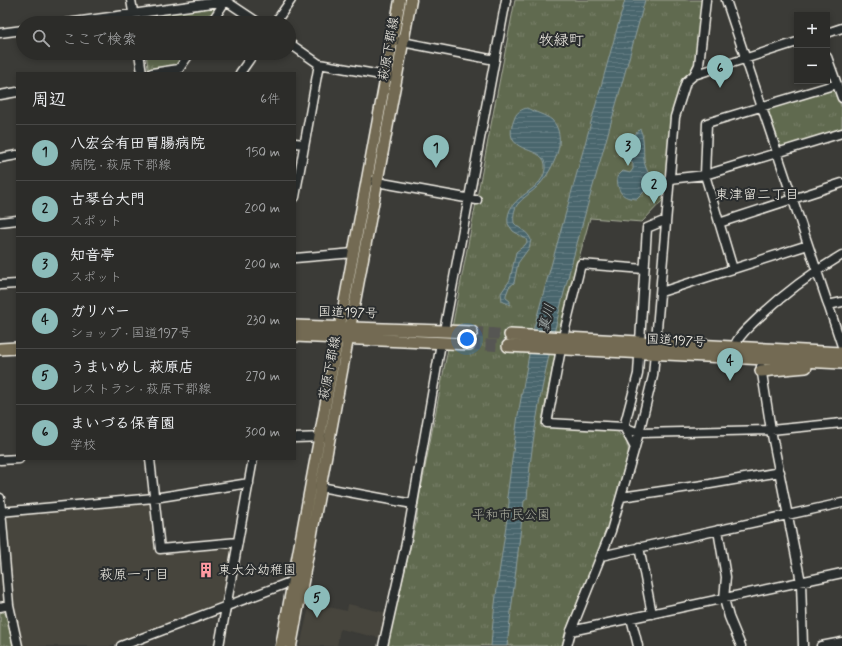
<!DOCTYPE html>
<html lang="ja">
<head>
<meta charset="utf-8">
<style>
  body { margin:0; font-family:Mynerve,"Klee One",sans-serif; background:#343431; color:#f1f3f6 }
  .controls { position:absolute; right:12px; top:12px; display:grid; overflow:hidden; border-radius:0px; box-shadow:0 2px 6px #0003 }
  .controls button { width:36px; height:36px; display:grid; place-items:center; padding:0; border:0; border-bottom:1px solid #484846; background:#2c2c29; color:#f1f3f6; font:20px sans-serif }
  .you { position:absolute; left:467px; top:339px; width:14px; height:14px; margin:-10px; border:3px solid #fff; border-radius:50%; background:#1a73e8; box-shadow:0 0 0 6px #1a73e833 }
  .badge { display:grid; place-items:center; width:26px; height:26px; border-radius:50%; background:#8bbbb9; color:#111; font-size:13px; font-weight:700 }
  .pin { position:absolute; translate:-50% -33px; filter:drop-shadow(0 1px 2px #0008) }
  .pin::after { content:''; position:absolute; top:21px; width:14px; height:12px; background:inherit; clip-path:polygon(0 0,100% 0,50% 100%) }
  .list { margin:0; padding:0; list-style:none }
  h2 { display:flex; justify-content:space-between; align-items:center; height:52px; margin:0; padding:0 16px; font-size:17px }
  h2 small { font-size:13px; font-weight:400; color:#a6a7a8 }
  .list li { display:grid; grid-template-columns:26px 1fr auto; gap:12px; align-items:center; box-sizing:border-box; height:56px; padding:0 16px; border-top:1px solid #484846 }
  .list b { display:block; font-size:15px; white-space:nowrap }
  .list p { margin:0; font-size:13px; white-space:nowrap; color:#a6a7a8 }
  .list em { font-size:13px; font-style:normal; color:#a6a7a8 }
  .icon { flex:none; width:22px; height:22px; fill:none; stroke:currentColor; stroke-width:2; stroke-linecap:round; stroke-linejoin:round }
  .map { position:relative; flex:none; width:842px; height:646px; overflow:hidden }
  .search { position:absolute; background:#2c2c29; box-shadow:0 2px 6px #0003; left:16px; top:16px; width:280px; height:44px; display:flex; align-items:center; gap:10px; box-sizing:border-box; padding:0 14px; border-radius:22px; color:#a6a7a8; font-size:15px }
  .panel { position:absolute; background:#2c2c29; box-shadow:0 2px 6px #0003; left:16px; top:72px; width:280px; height:388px; border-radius:0px }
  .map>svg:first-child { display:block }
</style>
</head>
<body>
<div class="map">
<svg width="842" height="646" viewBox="0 0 842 646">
  <defs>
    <pattern id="park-tufts" width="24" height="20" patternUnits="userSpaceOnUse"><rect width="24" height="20" fill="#616a50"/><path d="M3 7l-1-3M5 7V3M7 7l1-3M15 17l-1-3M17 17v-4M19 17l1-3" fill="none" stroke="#788069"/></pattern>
    <pattern id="water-rules" width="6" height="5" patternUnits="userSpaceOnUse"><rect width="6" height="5" fill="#49666d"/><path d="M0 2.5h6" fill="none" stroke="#647c82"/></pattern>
  </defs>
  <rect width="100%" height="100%" fill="#3b3b37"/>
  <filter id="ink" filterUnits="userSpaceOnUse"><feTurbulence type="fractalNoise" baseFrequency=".025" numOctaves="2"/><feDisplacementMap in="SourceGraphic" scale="8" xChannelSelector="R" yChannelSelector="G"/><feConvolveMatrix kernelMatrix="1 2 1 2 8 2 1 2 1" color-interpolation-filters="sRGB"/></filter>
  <g filter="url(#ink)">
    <path fill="#47453d" d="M149,503H152L157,553L232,545L234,546L224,601L222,604L109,646H23L14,603L6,517L8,515Z
      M310,603L347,611L348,604L386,613L380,638L340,629L337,646H300Z"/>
    <path fill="url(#park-tufts)" stroke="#aaae9c" d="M515,0H702L696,59L689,74L680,85L678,97L665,198L642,222L590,218L561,323L541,427L616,430C623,438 630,442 628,454L607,529L567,628L562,646H387L416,523L419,499Z
      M215,7L216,10L207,23H142L141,20L143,17Z
      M146,53H187L180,63L176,66L151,70L148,68Z
      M831,88L835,89L842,109V130L784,148L780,145L768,110L770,107Z
      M3,612L6,614L13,646H0V613Z"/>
    <path fill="url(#water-rules)" stroke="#8d9e9e" d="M625,0H645C626,69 607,138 587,207C561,302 534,399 527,499L524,501L507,646H491C494,598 503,551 509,503V499L507,497L518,415L534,327Z
      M527,108C534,112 546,115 552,120C569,138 553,169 540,184C533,192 523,197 517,205C514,210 513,217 514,223C520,230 528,231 531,240L529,248L518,263L514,283L509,287L506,295V298L510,301V305L502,301L501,293L510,280L516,252L525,245L527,242L526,239L513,231L508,224C504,193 548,193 545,164C542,144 498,156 515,117C517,112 522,109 527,108Z
      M640,129C646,141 642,153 645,165C647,172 651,176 653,183L637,199C621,198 618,192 617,177L623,171L630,173L633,169V164C629,159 625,157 622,151L625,145Z"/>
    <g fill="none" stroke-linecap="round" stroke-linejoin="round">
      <path stroke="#575652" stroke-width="11" stroke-dasharray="11 5.5" stroke-linecap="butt" d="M472,332L510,335
        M469,344L508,346"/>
      <g stroke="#f4f1e8" stroke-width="11">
        <path id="minor" d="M131,0L135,23
          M726,0L842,346
          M67,23L226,1L259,23
          M211,23L226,0
          M275,23L291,0
          M0,33L23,30
          M827,33L842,28
          M397,41L495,60
          M289,43L319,64L392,77
          M139,53L142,73
          M827,57L842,98
          M152,73L179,69L190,53
          M240,73L254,53
          M694,75L797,42
          M0,95L17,92
          M295,143L304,144
          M0,158L17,155
          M669,179L705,175L842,133
          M371,181L477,200
          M295,197L319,64
          M0,222L17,220
          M719,223L842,183
          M295,258L354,253
          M733,269L705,175L707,123L837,84
          M0,285L17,284
          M661,292L808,245
          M828,305L842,302
          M444,331L506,0
          M563,337L581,264L644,269
          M734,347C738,336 747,329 755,321C782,295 810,274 842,255
          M561,349L547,423L624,427L639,433L771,430L842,423
          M761,367L771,430L801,582L803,646
          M295,438L324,437
          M635,448L624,427L638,374L647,228L666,220
          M150,459L160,549L238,542
          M0,460L19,459
          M315,486L413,504
          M621,497L710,484L780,472
          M0,498L9,605L18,646
          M0,512L154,498L249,483
          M718,530L726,577L724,599L729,617L741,646
          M639,547L652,614
          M601,556L842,503
          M0,607L9,605
          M631,618L638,646
          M571,631L842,573
          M121,646L293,581H297
          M219,646L253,459
          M383,646L406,543L441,343
          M567,646L571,631L611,531L639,433L653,376L675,117L686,82L694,75L699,65L706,0
          M821,646L842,642"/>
      </g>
      <g stroke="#f4f1e8" stroke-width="13">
        <path id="major" d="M281,646L400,0
          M291,646L411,0"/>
      </g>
      <g stroke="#f4f1e8" stroke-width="14">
        <path id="highway" d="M295,326L472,332
          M510,335L842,353
          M295,336L469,344
          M508,346L842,363
          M0,349L17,348
          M761,371L806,367"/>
      </g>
      <use href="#minor" stroke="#2a2d2e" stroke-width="8"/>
      <use href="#major" stroke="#736b52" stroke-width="10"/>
      <use href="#highway" stroke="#736b52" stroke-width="11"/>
    </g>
  </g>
  <defs>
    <g id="building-bare" transform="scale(1.2)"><path d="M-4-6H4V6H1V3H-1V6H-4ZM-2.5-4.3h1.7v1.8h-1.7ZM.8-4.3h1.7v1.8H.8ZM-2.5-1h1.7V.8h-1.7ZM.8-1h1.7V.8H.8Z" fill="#ff9aa2" stroke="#2a2d2e" stroke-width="2.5" paint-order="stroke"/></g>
  </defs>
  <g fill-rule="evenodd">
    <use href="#building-bare" x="206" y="570"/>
  </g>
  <g text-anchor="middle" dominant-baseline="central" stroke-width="4" stroke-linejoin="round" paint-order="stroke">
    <g font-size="13" fill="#f4f1e8" stroke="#2a2d2e">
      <text transform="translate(389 49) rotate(-80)">萩原下郡線</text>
      <text transform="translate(348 313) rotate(2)">国道197号</text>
      <text transform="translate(676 341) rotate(3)">国道197号</text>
      <text transform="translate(330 368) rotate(-79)">萩原下郡線</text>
    </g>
    <g font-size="13" fill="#b2b4a4" stroke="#2a2d2e">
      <text x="511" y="515">平和市民公園</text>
    </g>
    <g font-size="13" fill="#f4f1e8" stroke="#2a2d2e" text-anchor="start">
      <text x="218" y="570">東大分幼稚園</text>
    </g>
    <g font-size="14" fill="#f4f1e8" stroke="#2a2d2e">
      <text x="757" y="195">東津留二丁目</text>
      <text x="134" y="575">萩原一丁目</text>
    </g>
    <g font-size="14" font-style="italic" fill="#b0b9b7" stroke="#2a2d2e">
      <text transform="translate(547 318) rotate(-75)">裏川</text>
    </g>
    <g font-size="15" fill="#f4f1e8" stroke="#2a2d2e">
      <text x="561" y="41">牧緑町</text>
    </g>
  </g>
</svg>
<div class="controls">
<button>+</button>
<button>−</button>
</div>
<div class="you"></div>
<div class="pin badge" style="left:436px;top:168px">1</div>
<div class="pin badge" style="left:654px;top:204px">2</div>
<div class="pin badge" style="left:628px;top:166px">3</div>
<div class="pin badge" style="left:730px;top:381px">4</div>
<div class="pin badge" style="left:317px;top:618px">5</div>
<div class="pin badge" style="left:720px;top:88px">6</div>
<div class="search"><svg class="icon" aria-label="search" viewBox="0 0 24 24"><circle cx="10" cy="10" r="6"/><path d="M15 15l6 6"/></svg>ここで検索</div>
<section class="panel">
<h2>周辺<small>6件</small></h2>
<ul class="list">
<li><span class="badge">1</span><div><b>八宏会有田胃腸病院</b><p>病院 · 萩原下郡線</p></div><em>150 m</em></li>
<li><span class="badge">2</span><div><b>古琴台大門</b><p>スポット</p></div><em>200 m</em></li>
<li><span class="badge">3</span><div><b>知音亭</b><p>スポット</p></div><em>200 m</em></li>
<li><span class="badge">4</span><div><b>ガリバー</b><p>ショップ · 国道197号</p></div><em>230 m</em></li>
<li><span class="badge">5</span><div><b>うまいめし 萩原店</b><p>レストラン · 萩原下郡線</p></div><em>270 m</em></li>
<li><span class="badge">6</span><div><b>まいづる保育園</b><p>学校</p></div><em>300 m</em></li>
</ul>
</section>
</div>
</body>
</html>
